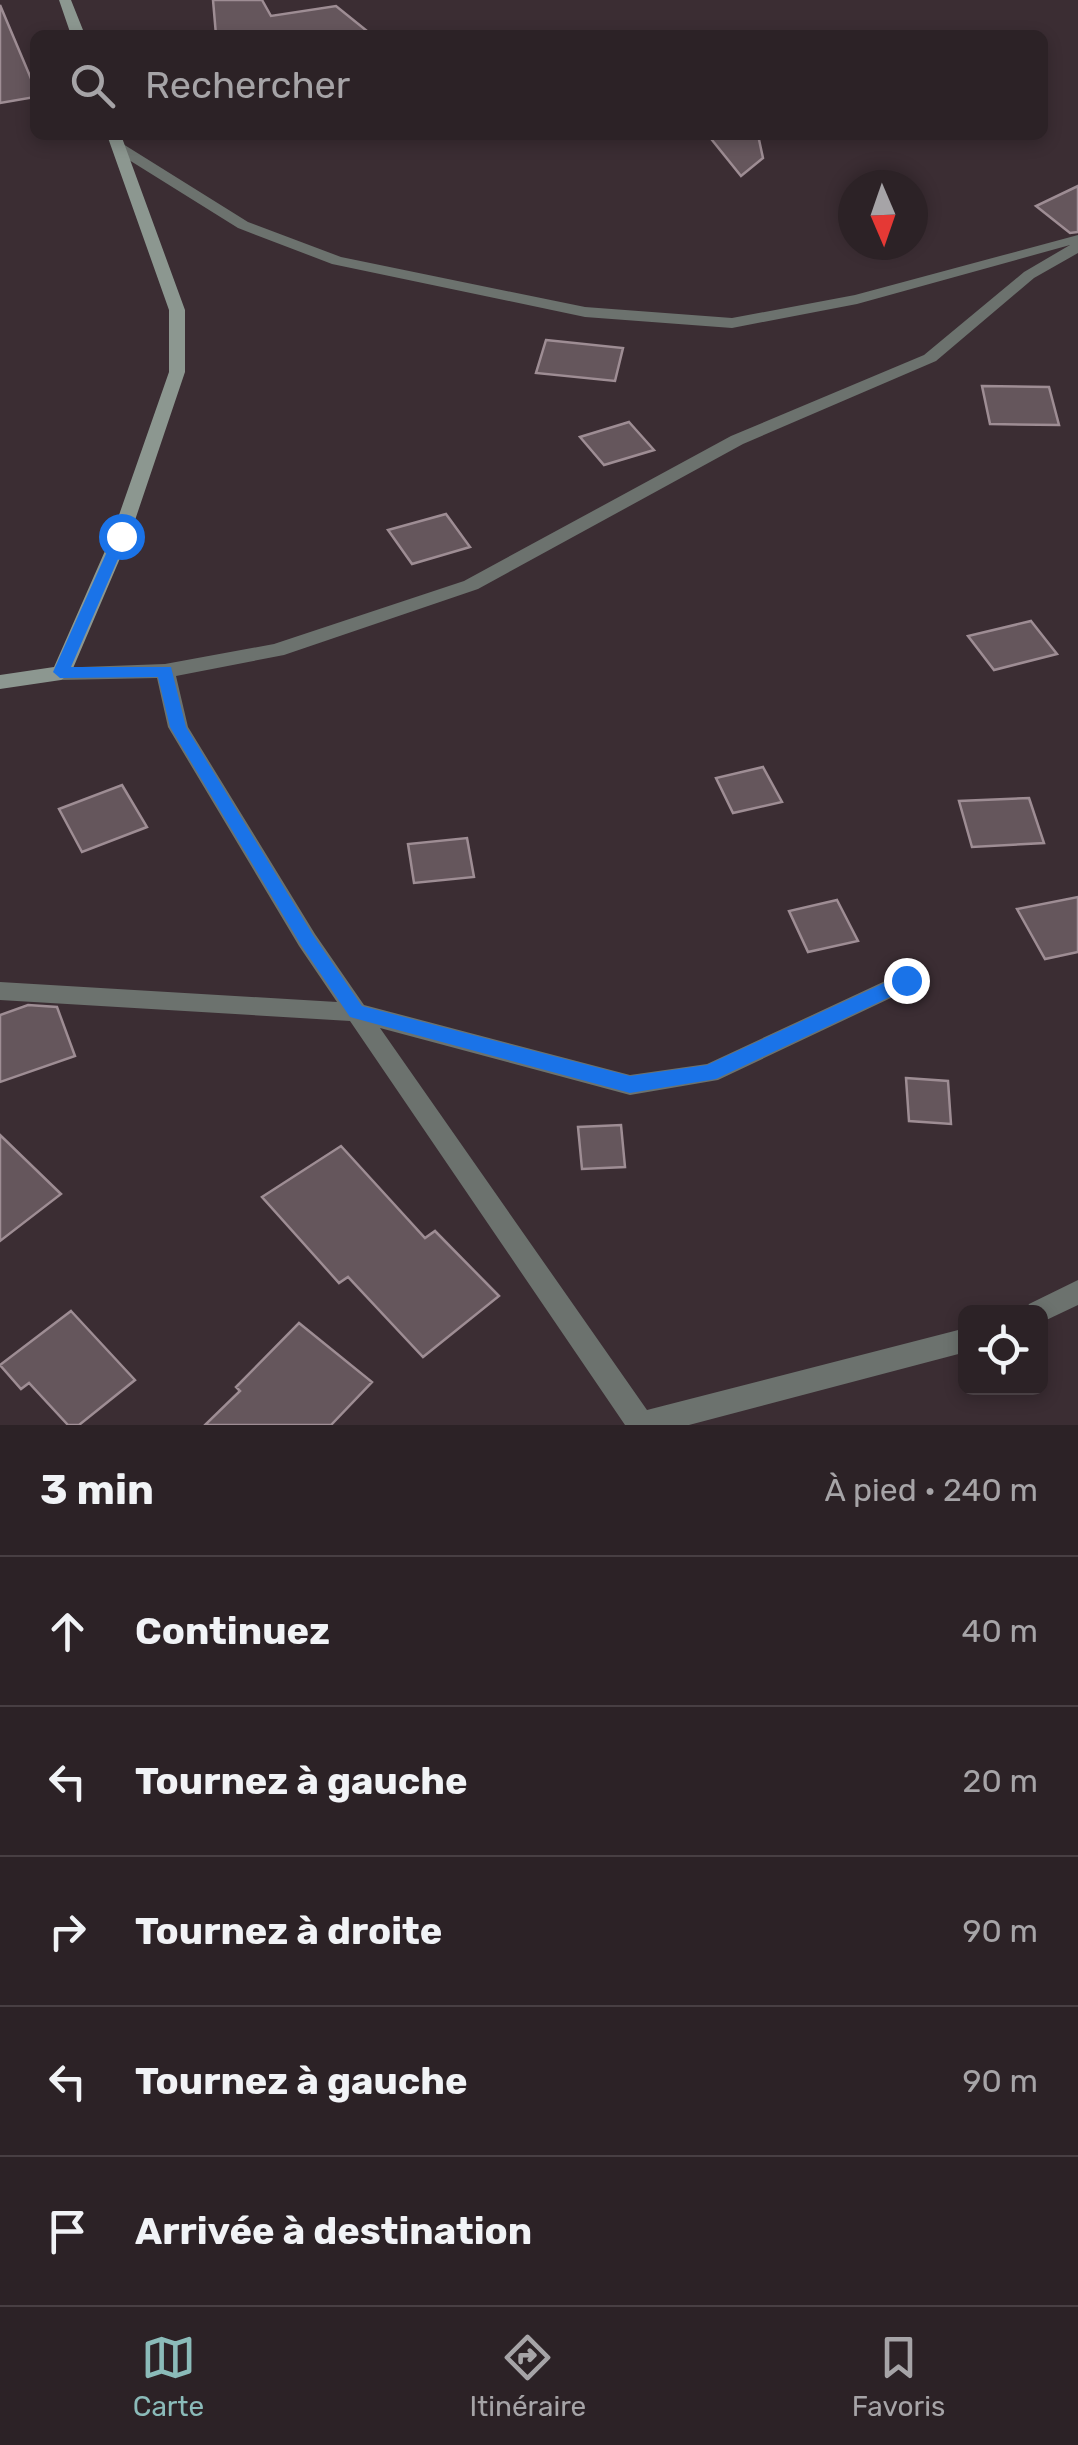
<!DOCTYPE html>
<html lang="fr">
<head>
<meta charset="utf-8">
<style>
  body { margin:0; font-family:Rubik,sans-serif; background:#382f32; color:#f1f3f6 }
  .controls { position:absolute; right:30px; bottom:30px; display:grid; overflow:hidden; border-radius:15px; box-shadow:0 5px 15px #0003 }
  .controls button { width:90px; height:90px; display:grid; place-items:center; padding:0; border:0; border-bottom:2px solid #483f43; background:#2c2226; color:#f1f3f6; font:50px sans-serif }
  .compass { position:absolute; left:838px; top:170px; width:90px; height:90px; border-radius:50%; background:#2c2226; box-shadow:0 5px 15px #0003; rotate:178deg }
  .stop { position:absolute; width:30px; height:30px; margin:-22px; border:8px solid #1a73e8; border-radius:50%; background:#fff }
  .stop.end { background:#1a73e8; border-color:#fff; box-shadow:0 2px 10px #0008 }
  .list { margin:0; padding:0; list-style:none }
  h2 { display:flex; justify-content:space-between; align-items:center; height:130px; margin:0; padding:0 40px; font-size:42px }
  h2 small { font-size:32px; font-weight:400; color:#a6a4a7 }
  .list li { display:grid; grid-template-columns:65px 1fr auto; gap:30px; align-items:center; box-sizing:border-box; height:150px; padding:0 40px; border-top:2px solid #483f43 }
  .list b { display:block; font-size:38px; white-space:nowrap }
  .list em { font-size:32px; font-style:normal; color:#a6a4a7 }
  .icon { flex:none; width:55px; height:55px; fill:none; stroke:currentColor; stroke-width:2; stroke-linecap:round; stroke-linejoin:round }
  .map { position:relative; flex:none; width:1078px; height:1425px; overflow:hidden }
  .search { position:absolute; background:#2c2226; box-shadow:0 5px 15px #0003; left:30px; right:30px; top:30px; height:110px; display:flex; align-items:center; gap:25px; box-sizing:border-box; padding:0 35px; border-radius:15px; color:#a6a4a7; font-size:38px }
  .sheet { height:880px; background:#2c2226 }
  nav { display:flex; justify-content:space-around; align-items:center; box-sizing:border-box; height:140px; border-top:2px solid #483f43; background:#2c2226; font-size:28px; color:#a6a4a7 }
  nav a { display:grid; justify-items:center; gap:5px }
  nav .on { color:#8bbbb9 }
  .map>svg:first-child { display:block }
</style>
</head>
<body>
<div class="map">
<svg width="1078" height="1425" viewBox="0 0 1078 1425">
  <rect width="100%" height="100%" fill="#3b2d33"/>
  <path fill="#65565c" stroke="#9e8d94" stroke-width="2.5" d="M213,0H262L271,16L336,6L372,35H216Z
    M0,5L35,88V97L0,103Z
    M708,135H758L763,158L741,176Z
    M1078,186V232L1070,233L1036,206Z
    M546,340L623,348L615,381L536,373Z
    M982,386L1049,387L1059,425L990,424Z
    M629,422L654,450L604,465L580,437Z
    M446,514L470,547L412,564L388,530Z
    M1031,621L1057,654L994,670L968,636Z
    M763,767L782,802L733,813L716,778Z
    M122,785L147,827L82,852L59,809Z
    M1029,798L1044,843L972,847L959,801Z
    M467,838L474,877L414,883L408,844Z
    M1078,897V952L1045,959L1017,909Z
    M837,900L858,941L808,952L789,911Z
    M28,1005L57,1007L75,1056L0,1082V1015Z
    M906,1078L948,1081L951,1124L909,1121Z
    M621,1125L625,1167L582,1169L578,1127Z
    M0,1135L61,1194L0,1241Z
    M341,1146L425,1238L435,1231L499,1296L423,1357L348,1277L339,1283L262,1197Z
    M71,1311L135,1380L79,1425H68L29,1383L21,1389L0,1365Z
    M299,1323L372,1382L331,1425H205L240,1391L236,1387Z"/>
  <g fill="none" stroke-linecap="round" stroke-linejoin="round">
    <path fill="#6c726e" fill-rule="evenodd" d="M113,144H123L248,222L341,257L585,307L732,318L855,295L1078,235V253L1034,278L936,361L743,444L478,589L284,655L176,676L188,727L315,934L364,1005L630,1075L707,1064L898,975L906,972L914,975L917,981L914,987L718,1080L630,1095L380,1028L647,1410L966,1328V1352L689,1425H625L350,1021L0,1000V982L337,1002L299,946L168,727L157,678L61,680L54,678L51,673L54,668L165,664L274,644L464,581L731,436L924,355L1024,272L1070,245L857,304L732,328L585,317L332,264L238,228L113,150Z
      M1078,1280V1305L1040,1323V1312H1025L1029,1304Z"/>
    <path fill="#8c9790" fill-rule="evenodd" d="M59,0H71L85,35H71Z
      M107,135H121L185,310V372L130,535L71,673L61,680L0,689V675L54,667L112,535L169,372V310Z"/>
  </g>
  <path fill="#1a73e8" d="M121,531L128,536L71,667H171L186,727L313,935L362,1006L630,1076L707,1065L906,973L916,980L913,986L716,1079L630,1093L350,1017L301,945L170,727L158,677L60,678L53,672L114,536Z"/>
</svg>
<div class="controls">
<button><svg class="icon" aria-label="locate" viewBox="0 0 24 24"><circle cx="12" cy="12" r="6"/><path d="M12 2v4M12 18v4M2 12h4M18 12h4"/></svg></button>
</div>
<svg class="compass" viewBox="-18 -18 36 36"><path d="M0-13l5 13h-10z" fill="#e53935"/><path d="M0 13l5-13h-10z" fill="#a6a4a7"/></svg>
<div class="stop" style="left:121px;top:536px"></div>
<div class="stop end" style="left:906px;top:980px"></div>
<div class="search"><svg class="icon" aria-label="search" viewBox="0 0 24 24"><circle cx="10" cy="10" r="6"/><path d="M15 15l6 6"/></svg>Rechercher</div>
</div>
<section class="sheet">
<h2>3 min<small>À pied · 240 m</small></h2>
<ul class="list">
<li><svg class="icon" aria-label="ahead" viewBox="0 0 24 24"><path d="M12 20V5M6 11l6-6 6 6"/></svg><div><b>Continuez</b></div><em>40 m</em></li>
<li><svg class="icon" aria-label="left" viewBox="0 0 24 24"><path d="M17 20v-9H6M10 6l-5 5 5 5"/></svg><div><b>Tournez à gauche</b></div><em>20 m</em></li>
<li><svg class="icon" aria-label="right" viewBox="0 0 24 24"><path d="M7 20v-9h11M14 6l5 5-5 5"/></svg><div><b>Tournez à droite</b></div><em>90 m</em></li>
<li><svg class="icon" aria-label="left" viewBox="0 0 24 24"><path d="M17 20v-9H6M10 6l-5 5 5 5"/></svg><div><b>Tournez à gauche</b></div><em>90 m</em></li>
<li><svg class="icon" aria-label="arrive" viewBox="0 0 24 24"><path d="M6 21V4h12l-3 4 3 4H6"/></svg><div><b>Arrivée à destination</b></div></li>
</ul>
</section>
<nav>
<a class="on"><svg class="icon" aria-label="map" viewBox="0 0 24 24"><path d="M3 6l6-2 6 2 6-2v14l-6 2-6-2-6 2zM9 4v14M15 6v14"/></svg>Carte</a>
<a><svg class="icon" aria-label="directions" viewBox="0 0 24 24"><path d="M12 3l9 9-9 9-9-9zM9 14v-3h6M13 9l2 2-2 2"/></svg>Itinéraire</a>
<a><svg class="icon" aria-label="saved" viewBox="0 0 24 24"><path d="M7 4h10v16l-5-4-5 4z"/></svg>Favoris</a>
</nav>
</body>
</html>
